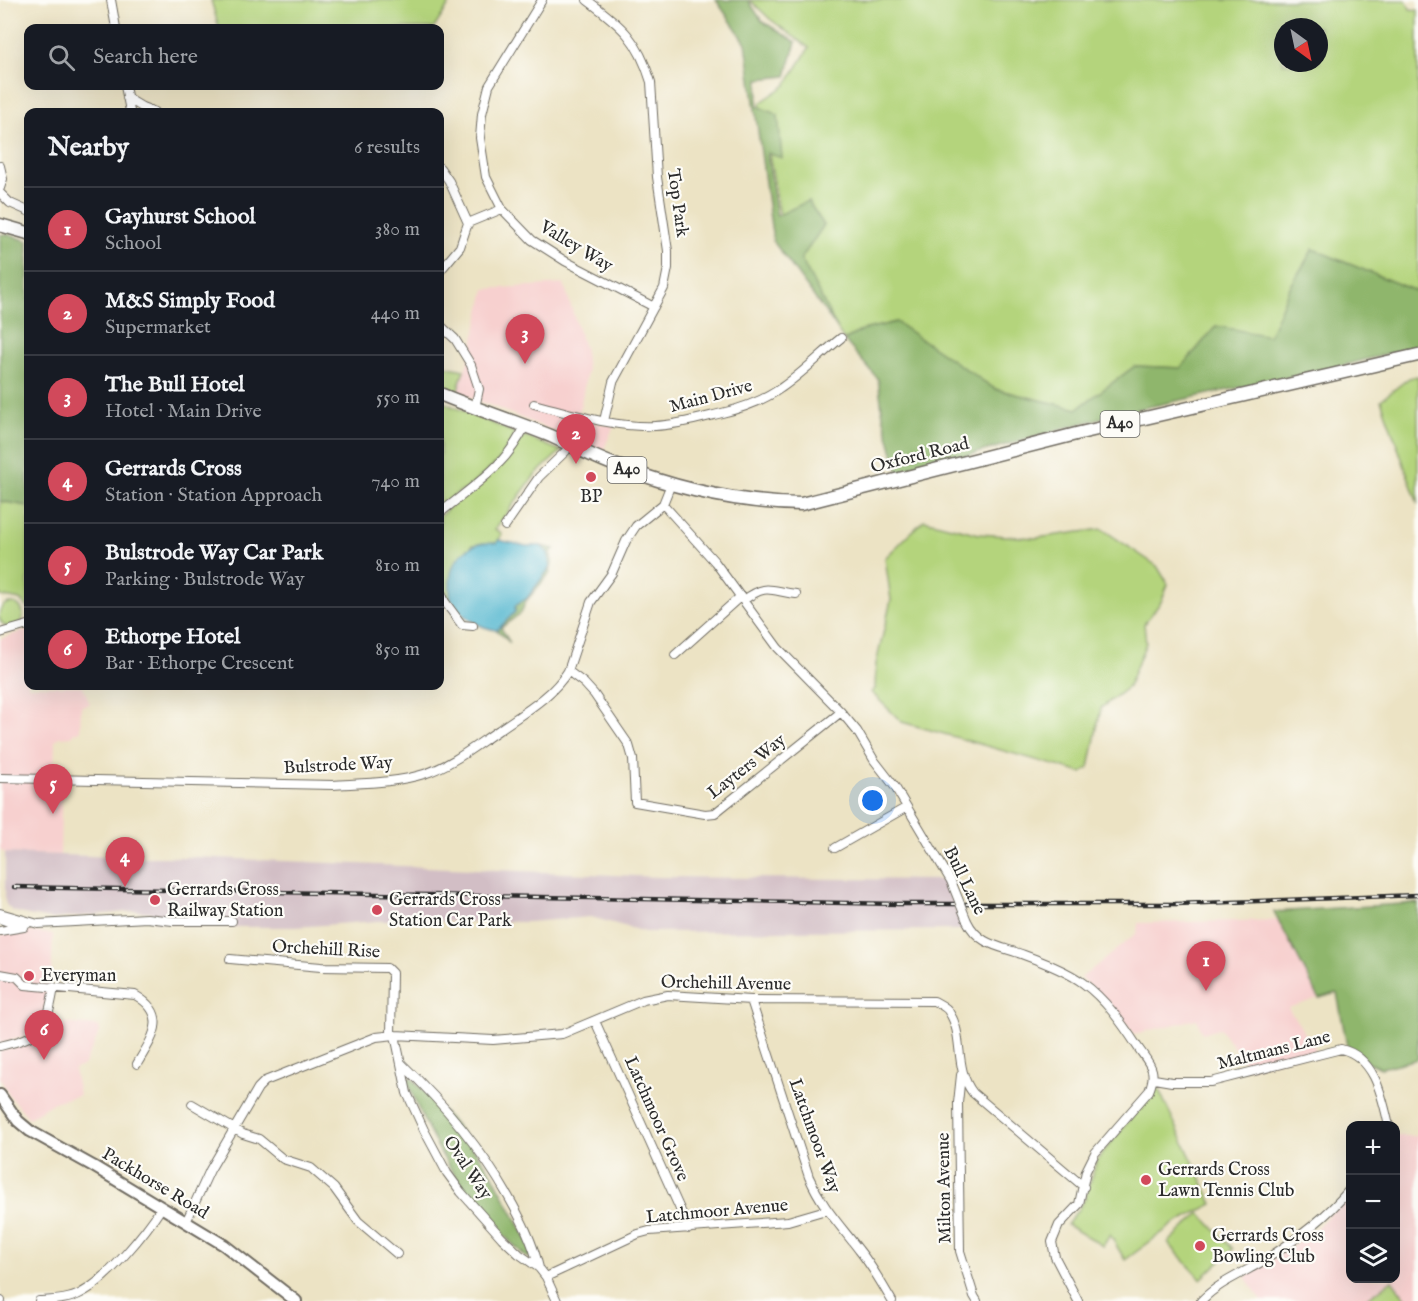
<!DOCTYPE html>
<html lang="en">
<head>
<meta charset="utf-8">
<style>
  body { margin:0; font-family:"IM FELL English",serif; background:#20242c; color:#f1f3f6 }
  .controls { position:absolute; right:18px; bottom:18px; display:grid; overflow:hidden; border-radius:12px; box-shadow:0 6px 24px #0002 }
  .controls button { width:54px; height:54px; display:grid; place-items:center; padding:0; border:0; border-bottom:2px solid #363941; background:#171b24; color:#f1f3f6; font:30px sans-serif }
  .compass { position:absolute; left:1274px; top:18px; width:54px; height:54px; border-radius:50%; background:#171b24; box-shadow:0 6px 24px #0002; rotate:147deg }
  .you { position:absolute; left:873px; top:801px; width:21px; height:21px; margin:-15px; border:4px solid #fff; border-radius:50%; background:#1a73e8; box-shadow:0 0 0 9px #1a73e833 }
  .badge { display:grid; place-items:center; width:39px; height:39px; border-radius:50%; background:#d1495b; color:#fff; font-size:20px; font-weight:700 }
  .pin { position:absolute; translate:-50% -50px; filter:drop-shadow(0 2px 3px #0008) }
  .pin::after { content:''; position:absolute; top:32px; width:21px; height:18px; background:inherit; clip-path:polygon(0 0,100% 0,50% 100%) }
  .list { margin:0; padding:0; list-style:none }
  h2 { display:flex; justify-content:space-between; align-items:center; height:78px; margin:0; padding:0 24px; font-size:26px }
  h2 small { font-size:20px; font-weight:400; color:#9ea1a6 }
  .list li { display:grid; grid-template-columns:39px 1fr auto; gap:18px; align-items:center; box-sizing:border-box; height:84px; padding:0 24px; border-top:2px solid #363941 }
  .list b { display:block; font-size:22px; white-space:nowrap }
  .list p { margin:0; font-size:20px; white-space:nowrap; color:#9ea1a6 }
  .list em { font-size:20px; font-style:normal; color:#9ea1a6 }
  .icon { flex:none; width:33px; height:33px; fill:none; stroke:currentColor; stroke-width:2; stroke-linecap:round; stroke-linejoin:round }
  .map { position:relative; flex:none; width:1418px; height:1301px; overflow:hidden }
  .search { position:absolute; background:#171b24; box-shadow:0 6px 24px #0002; left:24px; top:24px; width:420px; height:66px; display:flex; align-items:center; gap:15px; box-sizing:border-box; padding:0 21px; border-radius:12px; color:#9ea1a6; font-size:22px }
  .panel { position:absolute; background:#171b24; box-shadow:0 6px 24px #0002; left:24px; top:108px; width:420px; height:582px; border-radius:12px }
  .map>svg:first-child { display:block }
</style>
</head>
<body>
<div class="map">
<svg width="1418" height="1301" viewBox="0 0 1418 1301">
  <rect width="100%" height="100%" fill="#fdfcf7"/>
  <filter id="ink" filterUnits="userSpaceOnUse"><feTurbulence type="fractalNoise" baseFrequency=".0167" numOctaves="2"/><feDisplacementMap in="SourceGraphic" scale="12" xChannelSelector="R" yChannelSelector="G"/><feConvolveMatrix kernelMatrix="1 2 1 2 8 2 1 2 1" color-interpolation-filters="sRGB"/></filter>
  <filter id="wash" filterUnits="userSpaceOnUse"><feTurbulence type="fractalNoise" baseFrequency=".008" numOctaves="4" result="noise"/><feDisplacementMap in="SourceGraphic" scale="24" xChannelSelector="R" yChannelSelector="G"/><feGaussianBlur stdDeviation="1.35" result="paint"/><feColorMatrix in="noise" values="0 0 0 0 0 0 0 0 0 0 0 0 0 0 0 0 0 1.4 0 .05"/><feComposite in="paint" operator="in"/></filter>
  <g filter="url(#wash)">
    <rect width="100%" height="100%" fill="#ece3c4"/>
    <path fill="#f7d0cf" d="M564,284L585,351L587,372L578,419L614,426L603,451L457,392L471,353L485,289Z
      M28,629V686H83L90,704L81,706L80,732H75L72,736L60,737L55,741L54,772H62L60,855L5,853L0,849V639Z
      M1281,920L1297,957L1319,998L1288,1008L1317,1051L1248,1068L1220,1028L1202,1033L1197,1019L1134,1034L1110,1006L1081,978L1137,933L1138,923Z
      M26,931L53,934L51,983L48,997L42,1021L30,1034L0,1044V937L9,932Z
      M50,1022L99,1026L100,1032L83,1066L74,1069L79,1095L54,1102L29,1118L8,1094L0,1077V1051L34,1041L44,1032Z
      M1396,1136H1418V1301H1262L1245,1277L1308,1236L1350,1194V1278H1396Z"/>
    <path fill="#d2bec5" d="M5,853L117,857H192L659,877L945,880L964,930L645,932L591,917L529,922L377,921L297,927H204L153,921L151,912L137,911L52,919L28,915L13,911L7,906L5,902Z"/>
    <path fill="#b4d47c" stroke="#708054" stroke-width="1.5" fill-rule="evenodd" d="M211,0H452L434,28H219Z
      M750,0H1406L1410,9L1418,10V292L1313,250L1289,289L1269,337L1216,326L1181,368L1135,366L1077,409L995,389L896,322L863,330L844,340L785,244L760,103L786,85L809,48L770,19ZM1283,27H1319V63H1283Z
      M440,365L464,370L457,392L440,385Z
      M1418,376V504L1381,400L1409,378Z
      M440,401L513,432L514,437L499,461L465,490C451,493 450,503 440,510Z
      M524,436L561,451L535,475L495,529L502,534L497,543L472,545L450,592L451,600L448,601L440,582V516Z
      M0,501L28,506V608L20,600L0,596Z
      M924,520L979,534L1036,538L1102,529L1157,566L1168,584L1161,602L1144,624L1146,643L1128,687L1101,708L1089,768L1082,773L902,722L871,692L875,689L876,664L891,600L885,558Z
      M-1 615a12 12 0 1 1 24 0a12 12 0 1 1-24 0Z
      M1157,1086L1213,1204L1174,1224L1125,1260L1110,1235L1103,1246L1067,1225L1085,1199L1097,1160Z
      M1200,1213L1233,1249L1201,1279L1168,1243Z
      M1392,1280L1408,1301H1364Z"/>
    <path fill="#8fb66c" stroke="#5d704c" stroke-width="1.5" d="M716,0H748L762,21L796,42L786,76L759,79L757,106L778,115L782,158L767,153L777,216L808,201L824,225L801,259L837,328L773,241L746,43Z
      M6,234L28,241V506L0,501V235Z
      M1313,249L1418,292V346L1341,366L1115,414L899,475L883,416L878,379L844,340L863,330L896,322L995,389L1077,409L1135,366L1181,368L1216,326L1269,336L1289,289Z
      M541,546L554,549L550,552L552,562L550,573L526,601L521,613L501,628L510,643L497,630L515,612V606L527,597L550,568L548,553Z
      M1418,903V1059L1381,1068L1369,1063L1347,1046L1337,993L1319,998L1274,912Z
      M408,1078H411L455,1124L491,1172L530,1245L531,1257H526C470,1205 433,1152 407,1080Z"/>
    <path fill="#51b6cf" stroke="#3e707d" stroke-width="1.5" d="M498,540L526,546H541L548,553L550,567L527,598L515,606V612L497,630C480,628 459,616 452,600C449,595 450,588 450,582C451,557 471,539 497,543Z"/>
  </g>
  <g filter="url(#ink)">
    <g fill="none" stroke-linecap="round" stroke-linejoin="round">
      <g stroke="#6f6b61" stroke-width="10">
        <path id="minor" d="M111,0L116,28
          M542,0L489,86L482,114L480,138L486,177L502,209L532,240L565,261L654,307
          M587,0C622,26 638,39 651,82L657,177L668,251V268L664,288L613,382L604,421
          M125,86L130,111
          M127,98L142,107L155,112
          M0,166L3,179L0,188
          M440,168L449,181L468,223
          M0,193L10,203L28,211
          M468,223L502,209
          M440,271L460,247L468,223
          M440,325L455,339L471,365L479,389L475,408
          M534,404C573,414 615,428 655,426C677,425 698,419 718,414C740,409 763,401 781,388C803,373 821,354 841,338
          M663,504L715,562L778,648L841,712L857,731L874,760L895,787L951,881
          M440,513C473,486 506,466 525,426
          M505,526L539,477L566,451L569,444
          M440,590L445,602L462,625L473,626
          M744,600C767,583 770,591 796,594
          M0,633L28,625
          M675,655L741,596
          M568,671L584,683L594,694L629,745L633,759L635,802L705,814L715,813L841,712
          M0,778L333,785C363,783 395,783 424,774C452,765 475,746 499,730C523,713 552,697 568,671L591,602L612,573L626,541L636,526L663,504L671,484
          M835,848L907,807
          M0,913L38,924L147,918L173,921H232
          M0,919L14,924H27
          M967,921C979,946 1001,946 1024,955C1043,962 1067,971 1083,983C1105,999 1122,1023 1137,1046C1149,1064 1158,1069 1149,1091L1095,1153L1086,1171L1079,1204L1059,1225L1052,1242L1055,1257L1078,1301
          M0,931L24,927
          M230,959L321,967L387,968L392,973L391,1035
          M0,974L17,977L25,985L135,995C170,1015 153,1037 137,1064
          M751,1000L809,1177C822,1207 840,1225 859,1250C872,1266 882,1284 892,1301
          M595,1021L689,1229
          M395,1035L407,1093L424,1130L447,1173L461,1192L502,1238L519,1254L539,1268L546,1277L557,1301
          M0,1046C42,1036 47,1030 54,987
          M402,1064C444,1104 479,1145 508,1196C521,1219 533,1242 539,1268
          M961,1075L958,1103L960,1251L974,1296L977,1301
          M1154,1079L1172,1082H1211L1341,1049C1375,1057 1382,1096 1389,1126
          M192,1104L243,1134L259,1139L283,1159L311,1168L334,1188L358,1221L397,1254
          M186,1222L210,1170L258,1088L265,1081L376,1037L395,1035L493,1040L562,1034L643,1000L668,995L751,1000L934,1001C939,1004 947,1007 949,1012C965,1036 953,1067 973,1093L1084,1187
          M546,1277L638,1234L649,1231L788,1221L826,1210
          M0,1301H1
          M39,1301C53,1300 69,1300 81,1293C107,1280 146,1232 162,1207
          M1201,1301C1220,1281 1245,1273 1268,1258C1298,1238 1327,1217 1350,1189"/>
      </g>
      <g stroke="#6f6b61" stroke-width="14">
        <path id="secondary" d="M0,1095L18,1121L30,1131L93,1166L224,1245L296,1301"/>
      </g>
      <g stroke="#6f6b61" stroke-width="15">
        <path id="primary" d="M0,225L28,233
          M440,394C476,409 514,421 551,436C573,446 595,458 618,466C677,489 738,503 801,504L1080,433L1418,355"/>
      </g>
      <use href="#minor" stroke="#fff" stroke-width="8"/>
      <use href="#secondary" stroke="#fff" stroke-width="10"/>
      <use href="#primary" stroke="#fff" stroke-width="12"/>
      <g stroke="#2b2b2b" stroke-width="4.5">
        <path id="rail" d="M14,887L899,904H1176L1418,895"/>
      </g>
      <use href="#rail" stroke="#fdfcf7" stroke-width="2" stroke-dasharray="7" stroke-linecap="butt"/>
      <g stroke="#6f6b61" stroke-width="10" stroke-linecap="butt">
        <path id="minor-bridge" d="M951,881L967,921"/>
      </g>
      <use href="#minor-bridge" stroke="#fff" stroke-width="8"/>
    </g>
  </g>
  <g fill="#d1495b" stroke="#fdfcf7" stroke-width="2">
    <circle cx="591" cy="477" r="6"/>
    <circle cx="155" cy="900" r="6"/>
    <circle cx="377" cy="910" r="6"/>
    <circle cx="29" cy="976" r="6"/>
    <circle cx="1146" cy="1180" r="6"/>
    <circle cx="1200" cy="1246" r="6"/>
  </g>
  <g text-anchor="middle" dominant-baseline="central" stroke-width="4.5" stroke-linejoin="round" paint-order="stroke">
    <g fill="#fdfcf7" stroke="#6a6a68" stroke-width="1.5">
      <rect x="1100.5" y="411" width="39" height="26" rx="4.5"/>
      <rect x="607.5" y="457" width="39" height="26" rx="4.5"/>
    </g>
    <g font-size="16" font-weight="bold" fill="#2b2b2b">
      <text x="1120" y="424">A40</text>
      <text x="627" y="470">A40</text>
    </g>
    <g font-size="18" fill="#2b2b2b" stroke="#fdfcf7">
      <text transform="translate(677 203) rotate(82)">Top Park</text>
      <text transform="translate(576 247) rotate(31)">Valley Way</text>
      <text transform="translate(711 397) rotate(-15)">Main Drive</text>
      <text transform="translate(920 456) rotate(-14)">Oxford Road</text>
      <text transform="translate(338 766) rotate(-3)">Bulstrode Way</text>
      <text transform="translate(747 767) rotate(-38)">Layters Way</text>
      <text transform="translate(964 881) rotate(64)">Bull Lane</text>
      <text transform="translate(326 950) rotate(3)">Orchehill Rise</text>
      <text transform="translate(726 984) rotate(1)">Orchehill Avenue</text>
      <text transform="translate(1274 1051) rotate(-14)">Maltmans Lane</text>
      <text transform="translate(656 1119) rotate(66)">Latchmoor Grove</text>
      <text transform="translate(814 1136) rotate(70)">Latchmoor Way</text>
      <text transform="translate(467 1168) rotate(56)">Oval Way</text>
      <text transform="translate(155 1184) rotate(31)">Packhorse Road</text>
      <text transform="translate(945 1188) rotate(-91)">Milton Avenue</text>
      <text transform="translate(717 1212) rotate(-5)">Latchmoor Avenue</text>
    </g>
    <g font-size="18" fill="#2b2b2b" stroke="#fdfcf7" text-anchor="start">
      <text x="591" y="497" text-anchor="middle">BP</text>
      <text x="167" y="890">Gerrards Cross<tspan x="167" dy="21">Railway Station</tspan></text>
      <text x="389" y="900">Gerrards Cross<tspan x="389" dy="21">Station Car Park</tspan></text>
      <text x="41" y="976">Everyman</text>
      <text x="1158" y="1170">Gerrards Cross<tspan x="1158" dy="21">Lawn Tennis Club</tspan></text>
      <text x="1212" y="1236">Gerrards Cross<tspan x="1212" dy="21">Bowling Club</tspan></text>
    </g>
  </g>
</svg>
<div class="controls">
<button>+</button>
<button>−</button>
<button><svg class="icon" aria-label="layers" viewBox="0 0 24 24"><path d="M12 4l9 5-9 5-9-5zM3 14l9 5 9-5"/></svg></button>
</div>
<svg class="compass" viewBox="-18 -18 36 36"><path d="M0-13l5 13h-10z" fill="#e53935"/><path d="M0 13l5-13h-10z" fill="#9ea1a6"/></svg>
<div class="you"></div>
<div class="pin badge" style="left:1206px;top:991px">1</div>
<div class="pin badge" style="left:576px;top:464px">2</div>
<div class="pin badge" style="left:525px;top:364px">3</div>
<div class="pin badge" style="left:125px;top:887px">4</div>
<div class="pin badge" style="left:53px;top:814px">5</div>
<div class="pin badge" style="left:44px;top:1060px">6</div>
<div class="search"><svg class="icon" aria-label="search" viewBox="0 0 24 24"><circle cx="10" cy="10" r="6"/><path d="M15 15l6 6"/></svg>Search here</div>
<section class="panel">
<h2>Nearby<small>6 results</small></h2>
<ul class="list">
<li><span class="badge">1</span><div><b>Gayhurst School</b><p>School</p></div><em>380 m</em></li>
<li><span class="badge">2</span><div><b>M&amp;S Simply Food</b><p>Supermarket</p></div><em>440 m</em></li>
<li><span class="badge">3</span><div><b>The Bull Hotel</b><p>Hotel · Main Drive</p></div><em>550 m</em></li>
<li><span class="badge">4</span><div><b>Gerrards Cross</b><p>Station · Station Approach</p></div><em>740 m</em></li>
<li><span class="badge">5</span><div><b>Bulstrode Way Car Park</b><p>Parking · Bulstrode Way</p></div><em>810 m</em></li>
<li><span class="badge">6</span><div><b>Ethorpe Hotel</b><p>Bar · Ethorpe Crescent</p></div><em>850 m</em></li>
</ul>
</section>
</div>
</body>
</html>
